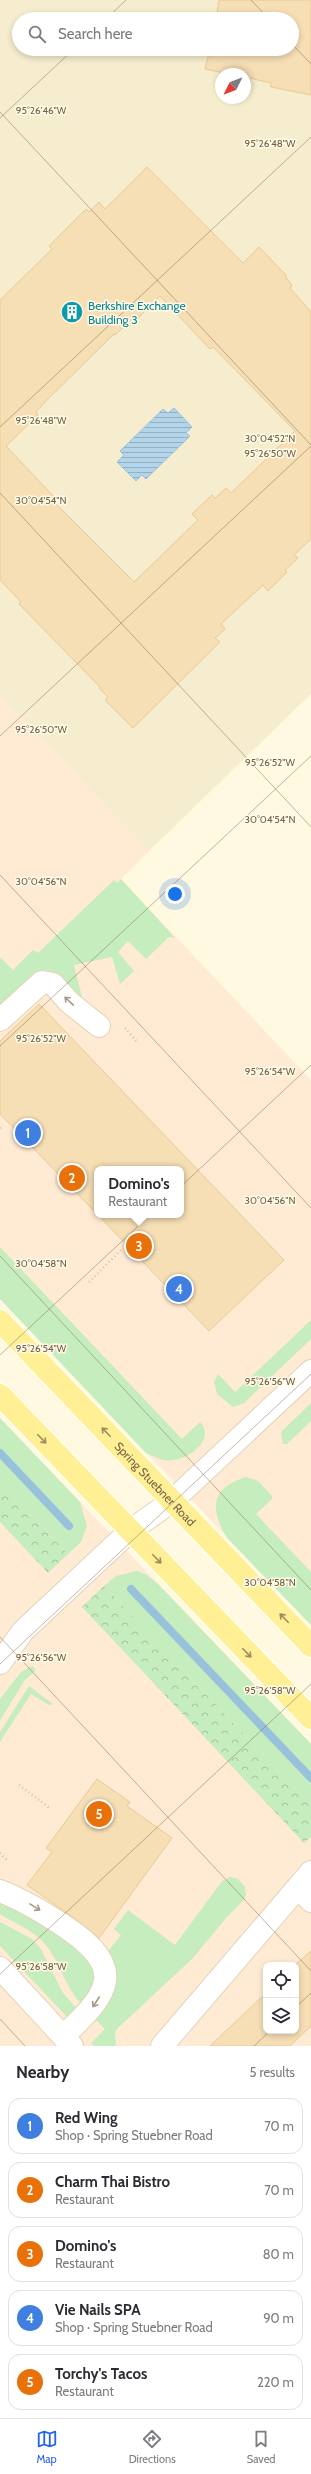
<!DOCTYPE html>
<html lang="en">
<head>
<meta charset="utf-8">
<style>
  body { margin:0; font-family:Cabin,sans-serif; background:#f2f2f3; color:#2b2b33 }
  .controls { position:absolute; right:12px; bottom:12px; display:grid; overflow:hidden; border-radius:8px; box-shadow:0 2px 6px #0003 }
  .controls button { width:36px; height:36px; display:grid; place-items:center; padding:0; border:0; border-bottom:1px solid #e1e1e2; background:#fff; color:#2b2b33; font:20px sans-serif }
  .compass { position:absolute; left:215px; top:68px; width:36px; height:36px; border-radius:50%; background:#fff; box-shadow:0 2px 6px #0003; rotate:227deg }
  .you { position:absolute; left:175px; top:894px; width:14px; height:14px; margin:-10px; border:3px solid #fff; border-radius:50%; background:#1a73e8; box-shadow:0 0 0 6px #1a73e833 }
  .badge { display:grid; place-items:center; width:26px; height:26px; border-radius:50%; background:#2563eb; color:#fff; font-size:13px; font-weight:700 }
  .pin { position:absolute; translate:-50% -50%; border:2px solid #fff; box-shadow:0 1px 4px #0006 }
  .popup { position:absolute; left:94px; top:1166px; width:90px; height:52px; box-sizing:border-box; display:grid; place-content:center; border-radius:8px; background:#fff; filter:drop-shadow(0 1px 3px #0005); font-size:13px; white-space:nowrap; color:#7c7c81 }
  .popup b { font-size:15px; color:#2b2b33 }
  .popup::after { content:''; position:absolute; left:50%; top:100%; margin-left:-8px; border:8px solid transparent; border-top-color:#fff }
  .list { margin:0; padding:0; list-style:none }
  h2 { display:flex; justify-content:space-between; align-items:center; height:52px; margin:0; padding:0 16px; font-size:17px }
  h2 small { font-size:13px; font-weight:400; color:#7c7c81 }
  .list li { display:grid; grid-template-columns:26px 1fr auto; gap:12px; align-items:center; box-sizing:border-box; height:56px; margin:0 8px 8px; padding:0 8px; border:1px solid #e1e1e2; border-radius:12px }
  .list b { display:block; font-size:15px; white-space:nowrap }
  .list p { margin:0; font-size:13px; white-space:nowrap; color:#7c7c81 }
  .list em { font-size:13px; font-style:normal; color:#7c7c81 }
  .icon { flex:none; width:22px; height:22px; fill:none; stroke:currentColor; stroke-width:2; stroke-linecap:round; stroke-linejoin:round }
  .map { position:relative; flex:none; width:311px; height:2046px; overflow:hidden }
  .search { position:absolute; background:#fff; box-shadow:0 2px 6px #0003; left:12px; right:12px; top:12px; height:44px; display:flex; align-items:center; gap:10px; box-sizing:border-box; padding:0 14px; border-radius:22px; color:#7c7c81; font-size:15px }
  .sheet { height:372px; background:#fff }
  nav { display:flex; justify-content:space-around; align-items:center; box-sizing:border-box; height:56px; border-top:1px solid #e1e1e2; background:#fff; font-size:11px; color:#7c7c81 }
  nav a { display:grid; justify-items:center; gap:2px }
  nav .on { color:#2563eb }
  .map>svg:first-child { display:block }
</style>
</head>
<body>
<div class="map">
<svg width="311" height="2046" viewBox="0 0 311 2046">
  <defs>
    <pattern id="forest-crowns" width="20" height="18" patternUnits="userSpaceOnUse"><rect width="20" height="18" fill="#c6edbe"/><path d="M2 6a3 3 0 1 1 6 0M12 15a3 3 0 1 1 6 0" fill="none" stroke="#a6c39c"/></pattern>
    <pattern id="water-rules" width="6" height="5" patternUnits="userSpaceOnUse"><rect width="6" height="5" fill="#b3d5e9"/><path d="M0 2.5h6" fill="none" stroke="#96b0bf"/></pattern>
  </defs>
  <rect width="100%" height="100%" fill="#fef9e0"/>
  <path fill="#f6edce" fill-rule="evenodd" d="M0,0H311V694L149,851L0,696ZM19,19H292V49H19ZM221,74H245V98H221Z"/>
  <path fill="#ffead3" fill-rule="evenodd" d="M0,696L149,851L121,879L311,1080V1625L0,1299ZM97,1169H181V1215H97Z
    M0,1418L311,1744V2046H0ZM266,1965H296V2031H266Z"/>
  <path fill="#c6edbe" d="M121,879L175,938L169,937L146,959L128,941L118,952L134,971L120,984L112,957L74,965L83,1001L77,998L51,971L42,970L0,1009V957L13,970L33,950L38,953L114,880L117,883Z
    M0,1247L182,1439L200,1422C216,1439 190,1458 174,1460C163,1462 155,1457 146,1453L0,1299Z
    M311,1320V1339L244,1403L233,1407L217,1394L214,1382L218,1374L235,1392Z
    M311,1403V1421L287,1444H283L281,1432Z
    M0,1418L80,1502L87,1526L81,1542L68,1554L0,1482Z
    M246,1477L258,1481L272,1496V1499L256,1514L311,1572V1625L227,1538C209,1508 211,1488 246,1477Z
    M137,1571L147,1575L159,1585L311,1744V1805L104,1586L116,1576Z
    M32,1666L35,1668V1671L24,1681L0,1721V1699L21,1672Z
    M29,1686L53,1704L49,1705L31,1694L0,1742V1732Z
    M230,1877L238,1879L245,1887L246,1895L244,1900L226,1918L193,1958L118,2028L115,2032L116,2046H94L91,2043L105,2029L94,2018L106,1954L121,1935L114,1929L128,1910L175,1945L222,1881Z
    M0,1900L39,1918L92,1961L96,1984L84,2007C64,1986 63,1968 48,1948C36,1931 17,1925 0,1914Z
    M0,1922L32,1939L41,1949L63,1993L79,2011L67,2017L0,1946Z"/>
  <path fill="url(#forest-crowns)" d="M0,1482L68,1554L48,1573L0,1522Z
    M104,1586L311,1805V1837L304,1843L82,1607Z"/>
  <path fill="url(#water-rules)" stroke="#98c2dc" d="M174,408L192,427L186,433L190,436L146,479L142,475L136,481L117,462L124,455L120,451L163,409L168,413Z"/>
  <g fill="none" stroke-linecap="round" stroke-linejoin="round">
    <path stroke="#98c2dc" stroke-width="8" d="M0,1453L69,1526
      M131,1589L311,1778"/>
  </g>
  <path fill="#f6deb5" stroke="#eac994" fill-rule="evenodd" d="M219,0H311V95L271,87V83L245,77V74H229L205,69L210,49H292V19H216Z
    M147,167L243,263L259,247L286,275V278L292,285L290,288L311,312V539L294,555L298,558L285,570L287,572L268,591L263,585L221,624L225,629L215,638L220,642L133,728L105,700L108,697L99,688L100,687L19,604L21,602L0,580V300L52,249L49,246L86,209L89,212L99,202L105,209ZM160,296L210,349L213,347L295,431L231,493L226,488L215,498L212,495L192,514L198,520L134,582L54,502L55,498L6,446L38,415L36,412L47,400L114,334L115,335L127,324L129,327Z
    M39,1004L284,1260L209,1331L98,1215H181V1169H97V1214L0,1114V1041Z
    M97,1779L130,1802L127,1806L172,1838L99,1938L71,1916L27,1885L52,1852L46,1848Z
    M311,1951V2026L290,2046H210L266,1993V2031H296L295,1965Z"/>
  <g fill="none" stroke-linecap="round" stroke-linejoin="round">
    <g stroke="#e1d4b8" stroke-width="24">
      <path id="minor" d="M0,1020L42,982L53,984L69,1002L99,1026
        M0,1663L23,1631L130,1531L172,1501L311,1371
        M298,1887L311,1901
        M0,1891C23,1900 43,1912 64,1926C126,1967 112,1992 63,2036
        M0,1968L72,2046
        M162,2046L311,1872"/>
    </g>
    <g stroke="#fff" stroke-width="24">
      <g id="major">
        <path id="s1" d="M0,1321L311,1646"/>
        <path d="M0,1395L311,1718"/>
      </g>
    </g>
    <path stroke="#dbc299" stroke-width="2.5" stroke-dasharray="1 3" stroke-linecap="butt" d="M125,1028L138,1043
      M0,1128L3,1125
      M89,1282L121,1250
      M19,1785L51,1809
      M0,1853L7,1860"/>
    <use href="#minor" stroke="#fff" stroke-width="22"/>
    <use href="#major" stroke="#fff096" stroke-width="22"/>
  </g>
  <defs><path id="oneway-shaft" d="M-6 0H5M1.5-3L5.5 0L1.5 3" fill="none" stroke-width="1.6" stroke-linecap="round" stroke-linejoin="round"/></defs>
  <g stroke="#a79986">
    <use href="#oneway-shaft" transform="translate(69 1001) rotate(-136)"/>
    <use href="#oneway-shaft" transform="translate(35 1907) rotate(32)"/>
    <use href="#oneway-shaft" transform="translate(96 2002) rotate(123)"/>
  </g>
  <g stroke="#a08d5d">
    <use href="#oneway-shaft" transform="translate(106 1432) rotate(-134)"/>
    <use href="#oneway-shaft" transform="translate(42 1439) rotate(46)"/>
    <use href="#oneway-shaft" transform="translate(157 1559) rotate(46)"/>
    <use href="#oneway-shaft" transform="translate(284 1618) rotate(-134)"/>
    <use href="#oneway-shaft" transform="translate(247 1653) rotate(46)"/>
  </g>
  <path fill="none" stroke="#776245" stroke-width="1" stroke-opacity="0.45" d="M251,0L269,19M106,19L126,0M292,44L311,64M0,112L311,445M0,118L74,49M0,427L311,137M0,493L311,827M0,736L311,446M0,875L311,1208M0,1046L311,756M0,1256L311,1590M0,1355L311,1065M0,1637L311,1971M0,1664L311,1374M0,1974L311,1684M296,2007L311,1993M0,2019L25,2046M254,2046L270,2031"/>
  <defs>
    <g id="building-disc" transform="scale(1.15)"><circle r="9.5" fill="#0f9aa8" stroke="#fffbe8"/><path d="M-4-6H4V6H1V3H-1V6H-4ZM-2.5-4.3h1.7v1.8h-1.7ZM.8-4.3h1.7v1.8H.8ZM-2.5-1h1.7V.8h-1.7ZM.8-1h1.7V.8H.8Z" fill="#fff"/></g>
  </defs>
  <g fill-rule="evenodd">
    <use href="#building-disc" x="72" y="312"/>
  </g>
  <g text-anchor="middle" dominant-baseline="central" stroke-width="3" stroke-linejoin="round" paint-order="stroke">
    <g font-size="12" fill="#0d838f" stroke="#fffbe8" text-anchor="start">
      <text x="88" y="305">Berkshire Exchange<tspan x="88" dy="14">Building 3</tspan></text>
    </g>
    <g font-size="12" fill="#776245" stroke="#fffbe8">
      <text stroke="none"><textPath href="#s1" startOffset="225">Spring Stuebner Road</textPath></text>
    </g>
  </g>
  <g font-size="10" text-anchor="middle" fill="#776245" stroke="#fffbe8" stroke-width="3" stroke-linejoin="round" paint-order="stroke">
    <text x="41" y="114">95°26'46"W</text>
    <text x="270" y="147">95°26'48"W</text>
    <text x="41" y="424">95°26'48"W</text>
    <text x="270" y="442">30°04'52"N</text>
    <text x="270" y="457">95°26'50"W</text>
    <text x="41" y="504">30°04'54"N</text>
    <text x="41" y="733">95°26'50"W</text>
    <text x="270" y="766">95°26'52"W</text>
    <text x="270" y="823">30°04'54"N</text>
    <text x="41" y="885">30°04'56"N</text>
    <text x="41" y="1042">95°26'52"W</text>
    <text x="270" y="1075">95°26'54"W</text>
    <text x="270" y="1204">30°04'56"N</text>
    <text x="41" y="1267">30°04'58"N</text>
    <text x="41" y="1352">95°26'54"W</text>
    <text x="270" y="1385">95°26'56"W</text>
    <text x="270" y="1586">30°04'58"N</text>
    <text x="41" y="1661">95°26'56"W</text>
    <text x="270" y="1694">95°26'58"W</text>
    <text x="41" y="1970">95°26'58"W</text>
  </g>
</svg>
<div class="controls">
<button><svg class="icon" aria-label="locate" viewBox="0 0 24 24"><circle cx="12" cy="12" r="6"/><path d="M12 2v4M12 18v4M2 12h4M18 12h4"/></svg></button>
<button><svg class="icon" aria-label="layers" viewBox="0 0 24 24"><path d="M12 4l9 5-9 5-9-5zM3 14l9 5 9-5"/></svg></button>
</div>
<svg class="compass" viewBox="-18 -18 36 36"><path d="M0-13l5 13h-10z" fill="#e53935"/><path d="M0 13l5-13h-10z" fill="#7c7c81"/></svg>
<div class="you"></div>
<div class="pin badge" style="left:28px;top:1133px;background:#3f7fe0">1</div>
<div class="pin badge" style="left:72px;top:1178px;background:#e8710a">2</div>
<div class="pin badge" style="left:139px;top:1246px;background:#e8710a">3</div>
<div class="popup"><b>Domino's</b>Restaurant</div>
<div class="pin badge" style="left:179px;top:1289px;background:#3f7fe0">4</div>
<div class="pin badge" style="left:99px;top:1814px;background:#e8710a">5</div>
<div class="search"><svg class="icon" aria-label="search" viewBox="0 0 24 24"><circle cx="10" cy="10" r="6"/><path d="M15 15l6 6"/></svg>Search here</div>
</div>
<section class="sheet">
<h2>Nearby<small>5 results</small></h2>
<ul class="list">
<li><span class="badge" style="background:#3f7fe0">1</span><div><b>Red Wing</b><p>Shop · Spring Stuebner Road</p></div><em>70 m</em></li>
<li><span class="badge" style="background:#e8710a">2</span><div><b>Charm Thai Bistro</b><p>Restaurant</p></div><em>70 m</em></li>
<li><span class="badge" style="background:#e8710a">3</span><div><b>Domino's</b><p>Restaurant</p></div><em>80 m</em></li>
<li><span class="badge" style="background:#3f7fe0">4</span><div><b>Vie Nails SPA</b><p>Shop · Spring Stuebner Road</p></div><em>90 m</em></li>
<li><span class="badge" style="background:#e8710a">5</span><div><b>Torchy's Tacos</b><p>Restaurant</p></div><em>220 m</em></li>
</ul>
</section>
<nav>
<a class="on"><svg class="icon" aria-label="map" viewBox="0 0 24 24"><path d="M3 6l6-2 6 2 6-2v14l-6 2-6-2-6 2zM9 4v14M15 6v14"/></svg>Map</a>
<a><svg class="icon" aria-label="directions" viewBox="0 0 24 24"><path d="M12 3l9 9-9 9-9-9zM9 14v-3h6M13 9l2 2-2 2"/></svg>Directions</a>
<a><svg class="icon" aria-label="saved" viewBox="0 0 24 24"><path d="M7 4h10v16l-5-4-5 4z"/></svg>Saved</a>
</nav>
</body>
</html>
